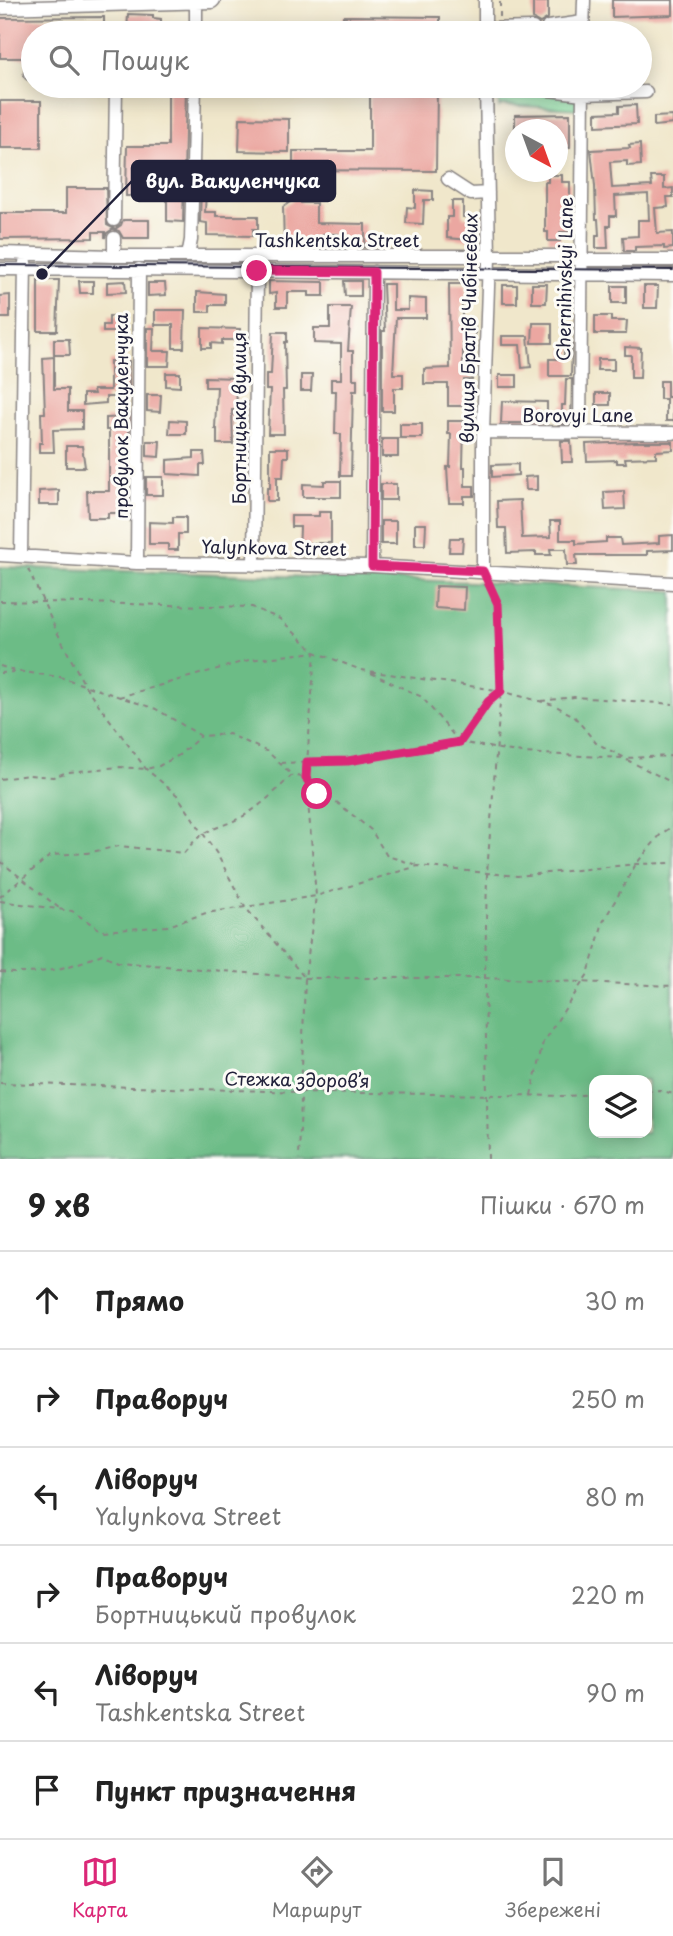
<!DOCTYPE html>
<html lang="uk">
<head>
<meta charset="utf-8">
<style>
  body { margin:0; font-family:"Playpen Sans",sans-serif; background:#f2f2f2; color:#222 }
  .controls { position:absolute; right:21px; bottom:21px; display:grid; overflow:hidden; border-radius:14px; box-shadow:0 4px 18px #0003 }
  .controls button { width:63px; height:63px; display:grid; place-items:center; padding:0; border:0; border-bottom:2px solid #e0e0e0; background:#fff; color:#222; font:35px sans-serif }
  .compass { position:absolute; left:505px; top:119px; width:63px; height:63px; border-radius:50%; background:#fff; box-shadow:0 4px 18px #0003; rotate:139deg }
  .stop { position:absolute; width:21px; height:21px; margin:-16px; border:5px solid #db2777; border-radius:50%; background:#fff }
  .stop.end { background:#db2777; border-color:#fff; box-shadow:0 2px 7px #0008 }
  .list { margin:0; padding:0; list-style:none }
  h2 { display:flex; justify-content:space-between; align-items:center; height:91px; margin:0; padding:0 28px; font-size:30px }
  h2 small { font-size:23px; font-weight:400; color:#767676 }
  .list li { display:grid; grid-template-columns:46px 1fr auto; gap:21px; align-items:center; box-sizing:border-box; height:98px; padding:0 28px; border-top:2px solid #e0e0e0 }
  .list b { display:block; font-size:26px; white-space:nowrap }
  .list p { margin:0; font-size:23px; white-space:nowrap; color:#767676 }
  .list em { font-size:23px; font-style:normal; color:#767676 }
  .icon { flex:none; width:38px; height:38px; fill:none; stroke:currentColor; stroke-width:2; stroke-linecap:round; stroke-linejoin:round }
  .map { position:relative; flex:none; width:673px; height:1159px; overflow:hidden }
  .search { position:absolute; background:#fff; box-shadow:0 4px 18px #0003; left:21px; right:21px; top:21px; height:77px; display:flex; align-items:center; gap:18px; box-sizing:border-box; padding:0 24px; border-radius:38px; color:#767676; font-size:26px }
  .sheet { height:679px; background:#fff }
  nav { display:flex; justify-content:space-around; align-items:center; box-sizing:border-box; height:98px; border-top:2px solid #e0e0e0; background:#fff; font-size:19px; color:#767676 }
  nav a { display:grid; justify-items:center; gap:4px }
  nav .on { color:#db2777 }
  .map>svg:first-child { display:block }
</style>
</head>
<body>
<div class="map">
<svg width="673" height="1159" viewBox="0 0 673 1159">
  <rect width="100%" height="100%" fill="#fdfcf7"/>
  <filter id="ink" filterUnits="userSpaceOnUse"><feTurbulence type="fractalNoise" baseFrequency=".0143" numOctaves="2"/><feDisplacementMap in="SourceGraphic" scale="14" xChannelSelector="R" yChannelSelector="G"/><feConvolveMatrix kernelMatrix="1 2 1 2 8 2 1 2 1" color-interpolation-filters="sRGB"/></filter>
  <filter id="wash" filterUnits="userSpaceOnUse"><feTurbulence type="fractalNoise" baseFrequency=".00686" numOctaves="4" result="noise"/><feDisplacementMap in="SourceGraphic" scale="28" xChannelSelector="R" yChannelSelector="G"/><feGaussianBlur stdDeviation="1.57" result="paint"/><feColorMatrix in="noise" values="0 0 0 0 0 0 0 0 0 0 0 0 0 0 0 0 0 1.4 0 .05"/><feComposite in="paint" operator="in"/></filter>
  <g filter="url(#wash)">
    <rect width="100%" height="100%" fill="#f0e7cb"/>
    <path fill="#86dda0" stroke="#54806e" stroke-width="2" d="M499,86H581L580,109L502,105L499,107Z"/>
    <path fill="#6cbc86" stroke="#476f60" stroke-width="2" fill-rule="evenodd" d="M0,567L474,582L673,591V1159H0ZM594,1080H647V1133H594Z"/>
    <g id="blocks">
      <path fill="#eba7a1" d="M612,0H673V15L612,17Z
        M533,2H548V18L540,23L533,19Z
        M128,14L153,15V18L161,19V23H169V33H127Z
        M343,16L440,17V33H342Z
        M104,17V33H33V58H0V18Z
        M168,86H186L183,222L167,221V196H126L127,146H168Z
        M370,86H437L436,171L293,170V151H370Z
        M0,101H41V148H0Z
        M636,105L637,124L596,126V113L619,112V106Z
        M570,114V148H557V130H515V115Z
        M673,116V124L654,126V117Z
        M240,118L289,119V152L239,151Z
        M640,144L641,165L627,166V161L610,162L612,188L652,186L651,177H664V189L673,188V197H667L668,207L655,208L657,233L673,232V248L664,249V246L635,247V251H624L623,237L638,236V220H649L648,194L615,196L616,216H610V226H607L608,248H596V235H599L598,219H596L595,186L591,150L630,148L629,145Z
        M548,175H562V182H570V232H560V241H548V232H545V182H548Z
        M66,188H106L107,225L115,229L121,225L123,220H149V238H123L119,231L113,229L107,233L105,238V232H93V238L0,239V213H66Z
        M201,188L206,189L205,212H216V216H258V229H253V236L207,235V223L200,222Z
        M415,190L433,191V200H424L423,224L406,223L407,207L415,208Z
        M301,194V203H316V223L365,224V247H338V234H323V244L284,247L283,207Z
        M452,201H463V217H471L470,240L447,238V217H452Z
        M38,280H59L57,331H38Z
        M79,281H93V293H80Z
        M125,281L126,292L107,293V282Z
        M269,281L324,282V296H309V292H287V307H276V293L269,294Z
        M344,281H361V296H345Z
        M148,283H165L166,295L148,296Z
        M383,284H393V310H408V298L426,299V318H396L393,374H403V388H394V411H382V331H385Z
        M449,284H466V304L462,303V322H465V327H475V338H465L463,341V368H472V380H464V406H448V384H424V369L450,368Z
        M532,284H547L546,303H532Z
        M503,285H517V303H503Z
        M612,286H626V303H612Z
        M644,286H658L657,308H644Z
        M197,292L225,294V305H210V312H197Z
        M10,295V318H0V296Z
        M330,307H351L348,351H353V379H357V391H353L351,476H340L341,434H335L336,391H331V379H341V344L314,343V328H330Z
        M155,310H185L184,348H173V325H155Z
        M109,316H125V332H103V325H109Z
        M595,316H611V321H627L626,334H595Z
        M533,323H552V343H532Z
        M147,328H154L153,351H170L169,366H147Z
        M202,328L240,329V340H222V344L211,343V348H202Z
        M273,332H287V342H285L286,390H283L284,434H268L270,390H266V374H271Z
        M502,336H528L531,367L522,368L520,345H502Z
        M54,339H69L70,355H54Z
        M564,343H572L571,376H549V359H564Z
        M625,347L641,348L640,378H631V355H625Z
        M54,357V389H68V411H82V429L53,430L54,452H39V443H42L41,413H45L43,358Z
        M598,359H614V370H597Z
        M110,361H129V397H106V403L83,405V394H94L93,390H110Z
        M166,373H180V387L166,386Z
        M301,375H312L311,391H301Z
        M499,375H517V387H499Z
        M205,377L236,378L237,410H232L233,444H217V429H215L217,387H205Z
        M566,379H572L571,424H562V405H565Z
        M660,381H667V397H673V421H666V399H660Z
        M596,393H610V405H596Z
        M147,395H161L160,412L147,411Z
        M502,401L547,402V423H501Z
        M129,417V448L123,449L124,461H121V495H129V504L123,505V513H108V518H88L87,491H109V430H106V418Z
        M170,420L186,421V434H169Z
        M448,421H464L463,467H465V486H474V496H464V503H449L447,467H450L451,434H448Z
        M400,424H422V438H400Z
        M382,439H398V457H382Z
        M147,441H160L159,457L147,456Z
        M561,441H571L572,462H562Z
        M636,442H673V450L656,451V457L625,458L626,463H617V460L587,461L586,444Z
        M66,446H82L85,467H66Z
        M270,448H288V457H284L283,477H277V501H267V488H270Z
        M194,452H204L205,465H200V476L167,474V460L194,458Z
        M518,464V475L492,477V465Z
        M537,476V490H526L525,477Z
        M146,477H163V495H146Z
        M324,481H341V497H303V484L324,485Z
        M381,484H396V500H381Z
        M59,490V505H39V491Z
        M624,491L625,509L605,510L604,492Z
        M520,500L522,538L551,537L550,521H560V540H576V544L606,542V538H620L621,545L659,543V536L673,535V550L647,551V555H576L577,565H567L566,549H550L551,555H536V552L507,553L506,528H498L497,501Z
        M319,512H331V543H310V555H299L300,527H291V516H319Z
        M173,517H186V534H178V550H168V544H149V522L173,523Z
        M381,521H396V544H381Z
        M415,524H426L425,545H415Z
        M450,538H463L462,552H449Z
        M230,540H242V556L230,555Z
        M436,586L465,587L464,610L435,608Z"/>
    </g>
  </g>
  <g filter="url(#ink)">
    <use href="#blocks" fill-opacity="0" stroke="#898483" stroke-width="2"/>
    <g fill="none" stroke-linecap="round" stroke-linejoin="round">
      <g stroke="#898483" stroke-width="15">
        <path id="minor" d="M485,0V33
          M196,3V33
          M0,8L212,2L214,0
          M548,27L583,22
          M485,29L533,28
          M583,33L584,0
          M30,74H33
          M514,86L583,94L646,92
          M448,179L471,194L488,193
          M114,220L116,86
          M114,238V256
          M0,253L114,256H560L582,260H673
          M188,256L191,240L195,86
          M0,269L673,275
          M580,431L583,86
          M483,432L673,433
          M0,555L137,563L372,566L673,583
          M21,556L25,262
          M137,563L139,269
          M254,565L257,271
          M372,566L374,272
          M483,571V432L489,258L486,86"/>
      </g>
      <path stroke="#898483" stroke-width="2" stroke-dasharray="5 5" stroke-linecap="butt" d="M500,17V0
        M28,569L56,630L85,686L146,769L177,795L217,854L245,907L305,978
        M0,601L252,607L280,619L315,652L361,670L497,690L554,705L574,716L596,743L625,758L673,756
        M0,666L16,671L60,677L156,709L201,736L229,734L268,752L292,775
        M0,673L15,672
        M371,673L422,697L459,742L488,702L500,692
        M119,697L249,660L315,652L306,778L316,896L305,978L299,1159
        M541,701L574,697L673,704
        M627,760L673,783
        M280,763L348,761L459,742L522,753L622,758
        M0,779L29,775L53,777L68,772L120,767L146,769L159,766L179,755L201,736
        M0,861L59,908
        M0,897L51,855L87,853L119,846L184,853C205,826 214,831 240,818C259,808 277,790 292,775L306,778L317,794L334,800L371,830L387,856L417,865
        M0,901L72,911L102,931L168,926L206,913L316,896L418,866L517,876L636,864L673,863
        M0,972C38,976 67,969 102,954L118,962L305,978H485L673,986
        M0,1083L301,1092L568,1096L594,1094
        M647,1091L660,1090L673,1094
        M531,1095L543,1042L588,974L603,922L636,864L661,834L673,826
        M488,1159L485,978L487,873L501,689L497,604L489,585"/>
      <use href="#minor" stroke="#fff" stroke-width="12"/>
      <path stroke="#22223b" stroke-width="2" d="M0,265L673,270"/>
    </g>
  </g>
  <g fill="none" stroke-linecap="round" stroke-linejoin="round" filter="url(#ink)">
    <path stroke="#db2777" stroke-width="9" d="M257,271L374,272L372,566L483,571L498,604L501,691L488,702L460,742L348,761L307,762L306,778L317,794"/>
  </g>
  <g text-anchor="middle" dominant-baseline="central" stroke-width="6" stroke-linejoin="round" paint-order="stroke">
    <g font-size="18" fill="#22223b" stroke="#fdfcf7">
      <text x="337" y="239">Tashkentska Street</text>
      <text transform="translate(564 279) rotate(-89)">Chernihivskyi Lane</text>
      <text transform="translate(468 328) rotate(-89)">вулиця Братів Чибінєєвих</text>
      <text x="578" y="414">Borovyi Lane</text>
      <text transform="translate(120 416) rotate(-90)">провулок Вакуленчука</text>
      <text transform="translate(238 418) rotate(-90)">Бортницька вулиця</text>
      <text transform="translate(274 547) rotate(1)">Yalynkova Street</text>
      <text transform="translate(297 1079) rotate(1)">Стежка здоров’я</text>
    </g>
  </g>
  <path fill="none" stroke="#22223b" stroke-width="2.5" d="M42 274L132 181"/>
  <circle fill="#22223b" stroke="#fdfcf7" stroke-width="2.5" cx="42" cy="274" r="7"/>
  <rect fill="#22223b" stroke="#22223b" stroke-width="2.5" x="132" y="161" width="203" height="40" rx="7"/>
  <g font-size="19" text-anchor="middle" font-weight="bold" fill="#fff">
    <text x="233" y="188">вул. Вакуленчука</text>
  </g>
</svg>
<div class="controls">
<button><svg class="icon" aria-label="layers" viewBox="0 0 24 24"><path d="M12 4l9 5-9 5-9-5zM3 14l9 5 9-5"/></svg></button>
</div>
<svg class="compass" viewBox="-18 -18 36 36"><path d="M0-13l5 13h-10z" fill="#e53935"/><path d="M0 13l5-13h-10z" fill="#767676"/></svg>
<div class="stop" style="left:317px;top:794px"></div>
<div class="stop end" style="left:257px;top:271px"></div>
<div class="search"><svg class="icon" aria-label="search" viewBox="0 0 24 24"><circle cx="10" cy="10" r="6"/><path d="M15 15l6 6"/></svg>Пошук</div>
</div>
<section class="sheet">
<h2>9 хв<small>Пішки · 670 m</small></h2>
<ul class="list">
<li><svg class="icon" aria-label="ahead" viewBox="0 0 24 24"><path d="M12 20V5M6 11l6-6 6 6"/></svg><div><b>Прямо</b></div><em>30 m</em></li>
<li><svg class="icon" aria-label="right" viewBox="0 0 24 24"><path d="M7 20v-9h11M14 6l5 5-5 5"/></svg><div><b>Праворуч</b></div><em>250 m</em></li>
<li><svg class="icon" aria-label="left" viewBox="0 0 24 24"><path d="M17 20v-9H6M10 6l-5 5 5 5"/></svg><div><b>Ліворуч</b><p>Yalynkova Street</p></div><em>80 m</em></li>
<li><svg class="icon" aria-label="right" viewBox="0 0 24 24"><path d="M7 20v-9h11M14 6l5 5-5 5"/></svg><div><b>Праворуч</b><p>Бортницький провулок</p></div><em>220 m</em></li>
<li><svg class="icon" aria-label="left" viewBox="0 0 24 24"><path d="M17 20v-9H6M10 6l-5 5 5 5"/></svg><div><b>Ліворуч</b><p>Tashkentska Street</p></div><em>90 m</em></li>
<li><svg class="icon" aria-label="arrive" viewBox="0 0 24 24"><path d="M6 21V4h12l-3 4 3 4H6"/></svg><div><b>Пункт призначення</b></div></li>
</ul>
</section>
<nav>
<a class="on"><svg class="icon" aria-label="map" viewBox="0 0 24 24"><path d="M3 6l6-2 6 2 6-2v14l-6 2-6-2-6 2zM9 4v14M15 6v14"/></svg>Карта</a>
<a><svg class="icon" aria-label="directions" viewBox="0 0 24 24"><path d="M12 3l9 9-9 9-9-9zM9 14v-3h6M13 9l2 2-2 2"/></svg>Маршрут</a>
<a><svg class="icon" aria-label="saved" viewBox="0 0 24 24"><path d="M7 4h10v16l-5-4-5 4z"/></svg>Збережені</a>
</nav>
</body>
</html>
